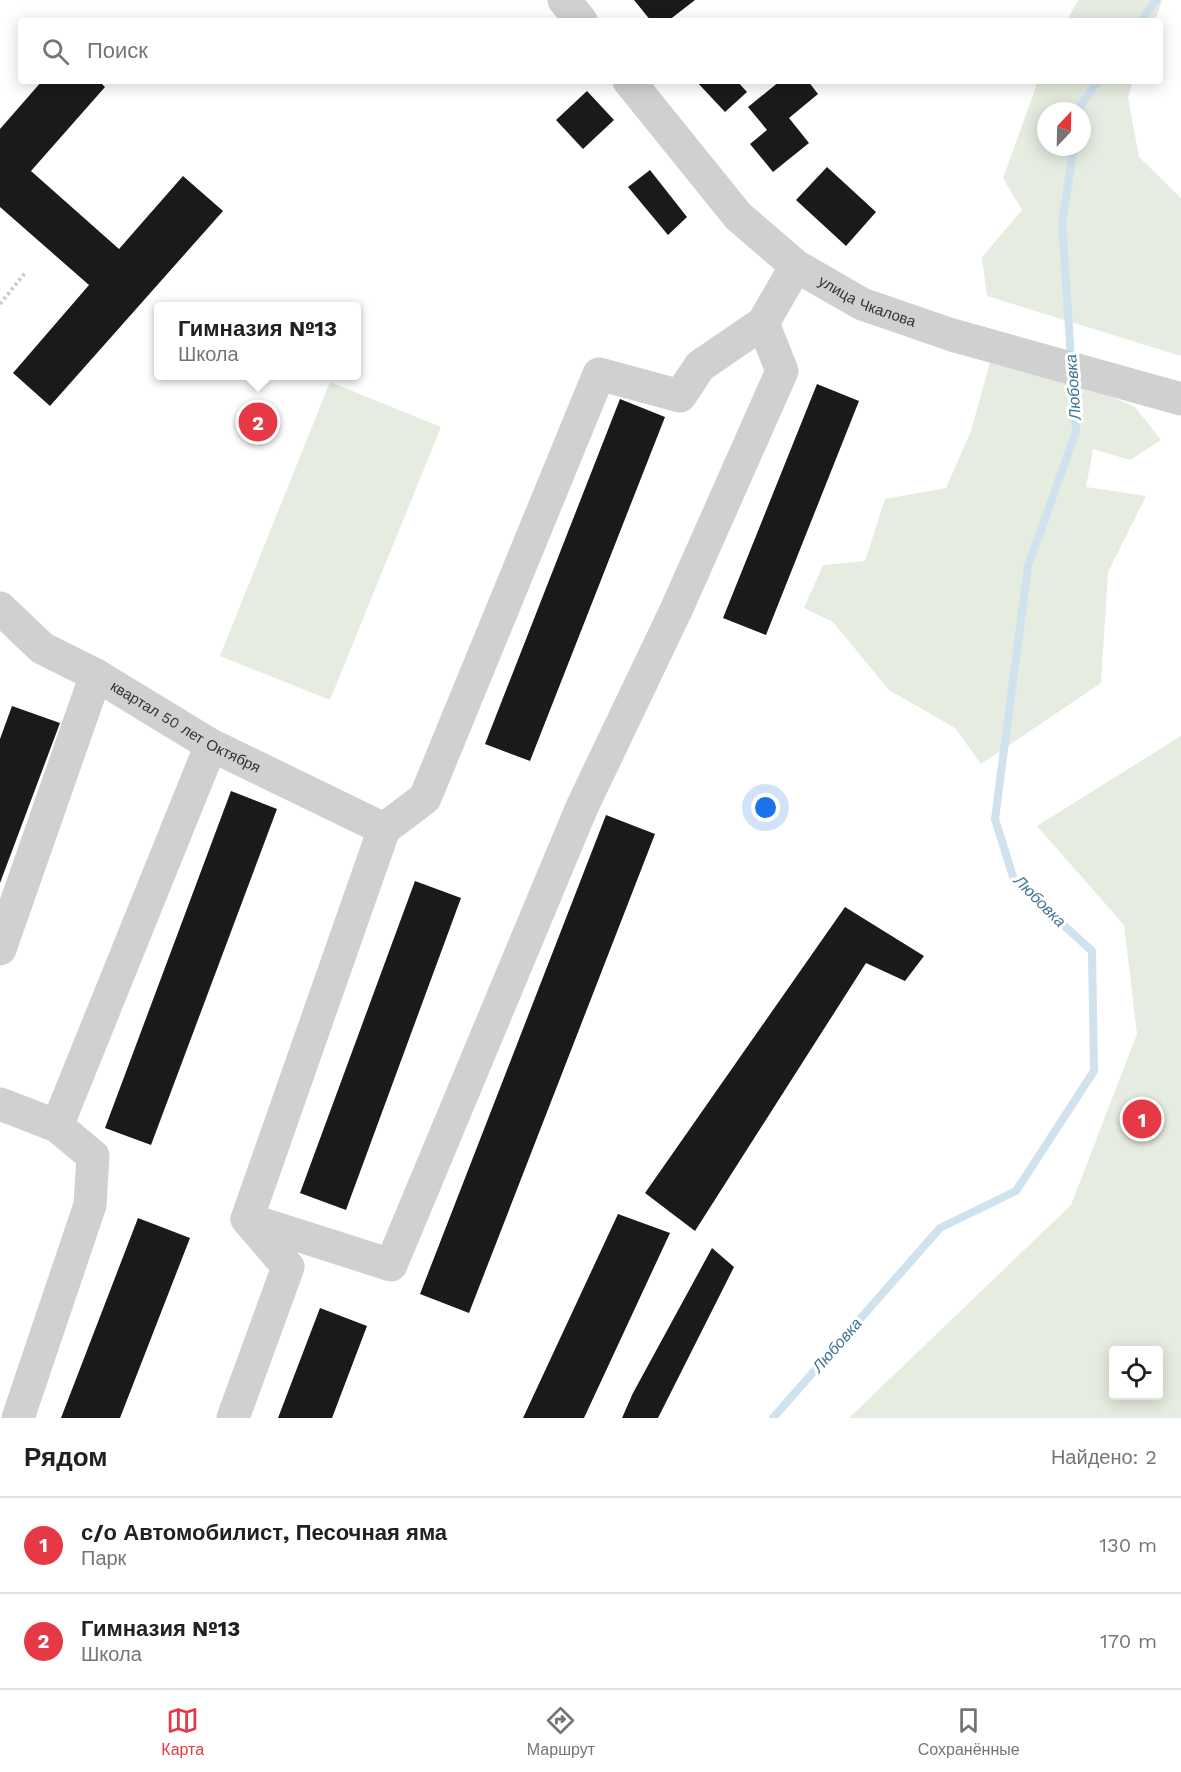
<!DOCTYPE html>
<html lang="ru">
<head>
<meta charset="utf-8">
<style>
  body { margin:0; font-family:"Work Sans",sans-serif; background:#f2f2f2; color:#202124 }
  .controls { position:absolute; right:18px; bottom:18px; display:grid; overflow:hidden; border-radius:6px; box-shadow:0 3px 15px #0003 }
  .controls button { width:54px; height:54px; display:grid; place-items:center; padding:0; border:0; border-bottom:2px solid #e0e0e0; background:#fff; color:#202124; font:30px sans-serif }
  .compass { position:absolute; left:1037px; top:102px; width:54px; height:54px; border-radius:50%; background:#fff; box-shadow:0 3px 15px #0003; rotate:22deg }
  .you { position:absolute; left:766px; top:808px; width:21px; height:21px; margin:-15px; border:4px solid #fff; border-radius:50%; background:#1a73e8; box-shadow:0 0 0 9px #1a73e833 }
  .badge { display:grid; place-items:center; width:39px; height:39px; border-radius:50%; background:#e63946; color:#fff; font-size:20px; font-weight:700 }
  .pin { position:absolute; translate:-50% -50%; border:3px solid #fff; box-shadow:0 2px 6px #0006 }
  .popup { position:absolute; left:154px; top:302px; width:207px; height:78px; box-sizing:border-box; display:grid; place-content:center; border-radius:6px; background:#fff; filter:drop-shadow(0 2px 4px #0005); font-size:20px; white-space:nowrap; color:#757577 }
  .popup b { font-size:22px; color:#202124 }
  .popup::after { content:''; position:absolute; left:50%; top:100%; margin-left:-12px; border:12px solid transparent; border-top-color:#fff }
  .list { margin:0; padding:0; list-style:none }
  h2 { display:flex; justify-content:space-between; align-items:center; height:78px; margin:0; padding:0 24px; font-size:26px }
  h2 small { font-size:20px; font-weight:400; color:#757577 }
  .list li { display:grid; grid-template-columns:39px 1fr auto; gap:18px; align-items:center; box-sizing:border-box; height:96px; padding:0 24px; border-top:2px solid #e0e0e0 }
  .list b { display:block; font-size:22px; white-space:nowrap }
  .list p { margin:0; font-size:20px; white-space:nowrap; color:#757577 }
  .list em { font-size:20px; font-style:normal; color:#757577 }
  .icon { flex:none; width:33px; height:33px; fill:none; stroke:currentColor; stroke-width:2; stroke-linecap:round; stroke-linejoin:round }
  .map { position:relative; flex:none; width:1181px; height:1418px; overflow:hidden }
  .search { position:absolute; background:#fff; box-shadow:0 3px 15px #0003; left:18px; right:18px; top:18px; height:66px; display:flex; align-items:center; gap:15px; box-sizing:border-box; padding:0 21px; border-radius:6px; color:#757577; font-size:22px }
  .sheet { height:270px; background:#fff }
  nav { display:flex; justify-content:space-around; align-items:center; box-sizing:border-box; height:84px; border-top:2px solid #e0e0e0; background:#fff; font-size:16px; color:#757577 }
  nav a { display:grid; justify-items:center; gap:3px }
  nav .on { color:#e63946 }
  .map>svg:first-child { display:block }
</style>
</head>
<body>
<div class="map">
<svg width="1181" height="1418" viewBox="0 0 1181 1418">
  <rect width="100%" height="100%" fill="#fff"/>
  <path fill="#e6ecdf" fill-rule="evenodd" d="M1078,0H1162L1155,21H1067Z
    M1038,81H1133L1128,97L1139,157L1181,198V356L987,296L982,257L1022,210L1003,178ZM1046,111H1082V147H1046Z
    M990,362L1059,374L1135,407L1161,440L1130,460L1093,449L1086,487L1146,496L1108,572L1101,683L981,764L955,728L889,690L833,622L804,608L823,565L865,561L885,499L946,488L971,431Z
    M330,382L441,427L330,700L220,656Z
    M1181,736V1418H849L1071,1205L1137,1034L1124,925L1037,826ZM1158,1350V1396H1114V1350Z"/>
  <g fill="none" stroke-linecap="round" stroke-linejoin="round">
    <path stroke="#cfe2ee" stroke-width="8" d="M1141,21L1156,0
      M1080,111L1081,105L1098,81
      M1071,359L1062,222L1074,147
      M773,1418L940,1228L1016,1191L1094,1071L1092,951L1014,880L995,819L1028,566L1076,432L1073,377"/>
  </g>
  <path fill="#1a1a1a" d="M634,0H695L668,21H651Z
    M42,81H99L105,87L31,171L119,249L183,176L223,211L50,406L13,373L89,285L0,207V129Z
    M696,81H737L747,92L725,112Z
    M780,81H808L818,94L789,118L809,143L773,172L750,144L767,130L748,107Z
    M587,91L614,120L583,149L556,120Z
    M827,167L876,212L846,246L796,200Z
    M650,170L687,217L668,235L628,187Z
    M817,384L859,401L766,635L723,618Z
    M620,399L665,417L530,761L485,744Z
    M12,706L60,723L0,883V739Z
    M231,791L277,809L151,1145L105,1128Z
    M606,815L655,834L469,1313L420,1294Z
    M415,881L461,898L346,1210L300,1193Z
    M845,907L924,956L905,981L866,963L695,1231L645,1193Z
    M618,1214L670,1233L584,1418H523Z
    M138,1218L190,1238L120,1418H61Z
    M712,1248L734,1267L658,1418H622L633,1393Z
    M320,1308L367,1326L332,1418H278Z"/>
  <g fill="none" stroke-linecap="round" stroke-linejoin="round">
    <path stroke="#cdcdcd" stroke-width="4" stroke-dasharray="3 3" stroke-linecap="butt" d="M0,304L25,273"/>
    <g stroke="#d0d0d0" stroke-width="33">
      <path d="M564,0L581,21"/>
      <path id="s1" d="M629,81L738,216L796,266L862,304L952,335L1181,399"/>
      <path d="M763,323L782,371L677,608L582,807L391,1265L247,1219L384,829L425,798L599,374L680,396L700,366L763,323L796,266"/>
      <path id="s2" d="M0,608L42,648L96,675L211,745L384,829"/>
      <path d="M0,949L96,675"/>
      <path d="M0,1104L57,1126L211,745"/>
      <path d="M18,1418L90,1205L93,1156L57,1126"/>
      <path d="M233,1418L288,1267L247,1219"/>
    </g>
  </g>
  <g text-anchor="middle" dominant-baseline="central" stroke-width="6" stroke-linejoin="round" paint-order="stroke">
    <g font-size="15" fill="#333" stroke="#fff">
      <text stroke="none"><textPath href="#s1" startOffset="330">улица Чкалова</textPath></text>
      <text stroke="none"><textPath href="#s2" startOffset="222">квартал 50 лет Октября</textPath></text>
    </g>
    <g font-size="16" font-style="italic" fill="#3f7597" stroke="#fff">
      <text transform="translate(1073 387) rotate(-94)">Любовка</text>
      <text transform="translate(1040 901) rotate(45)">Любовка</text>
      <text transform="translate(837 1345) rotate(-49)">Любовка</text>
    </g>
  </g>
</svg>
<div class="controls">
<button><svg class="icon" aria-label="locate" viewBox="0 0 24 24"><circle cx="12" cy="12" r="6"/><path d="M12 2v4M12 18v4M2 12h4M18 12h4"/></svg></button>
</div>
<svg class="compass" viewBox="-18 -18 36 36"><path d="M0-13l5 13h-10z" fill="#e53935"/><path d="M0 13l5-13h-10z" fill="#757577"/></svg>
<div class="you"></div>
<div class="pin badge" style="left:1142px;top:1119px">1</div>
<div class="pin badge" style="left:258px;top:422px">2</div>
<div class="popup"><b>Гимназия №13</b>Школа</div>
<div class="search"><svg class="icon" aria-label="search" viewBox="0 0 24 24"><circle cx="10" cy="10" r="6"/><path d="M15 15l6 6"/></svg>Поиск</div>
</div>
<section class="sheet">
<h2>Рядом<small>Найдено: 2</small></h2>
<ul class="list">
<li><span class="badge">1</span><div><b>с/о Автомобилист, Песочная яма</b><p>Парк</p></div><em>130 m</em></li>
<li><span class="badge">2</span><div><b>Гимназия №13</b><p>Школа</p></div><em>170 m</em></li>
</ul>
</section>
<nav>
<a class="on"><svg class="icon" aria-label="map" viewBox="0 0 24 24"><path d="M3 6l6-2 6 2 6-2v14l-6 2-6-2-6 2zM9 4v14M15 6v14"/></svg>Карта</a>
<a><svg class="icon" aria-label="directions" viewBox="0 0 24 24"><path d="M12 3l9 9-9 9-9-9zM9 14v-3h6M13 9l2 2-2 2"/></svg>Маршрут</a>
<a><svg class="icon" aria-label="saved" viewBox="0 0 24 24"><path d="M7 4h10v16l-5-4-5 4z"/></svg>Сохранённые</a>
</nav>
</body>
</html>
